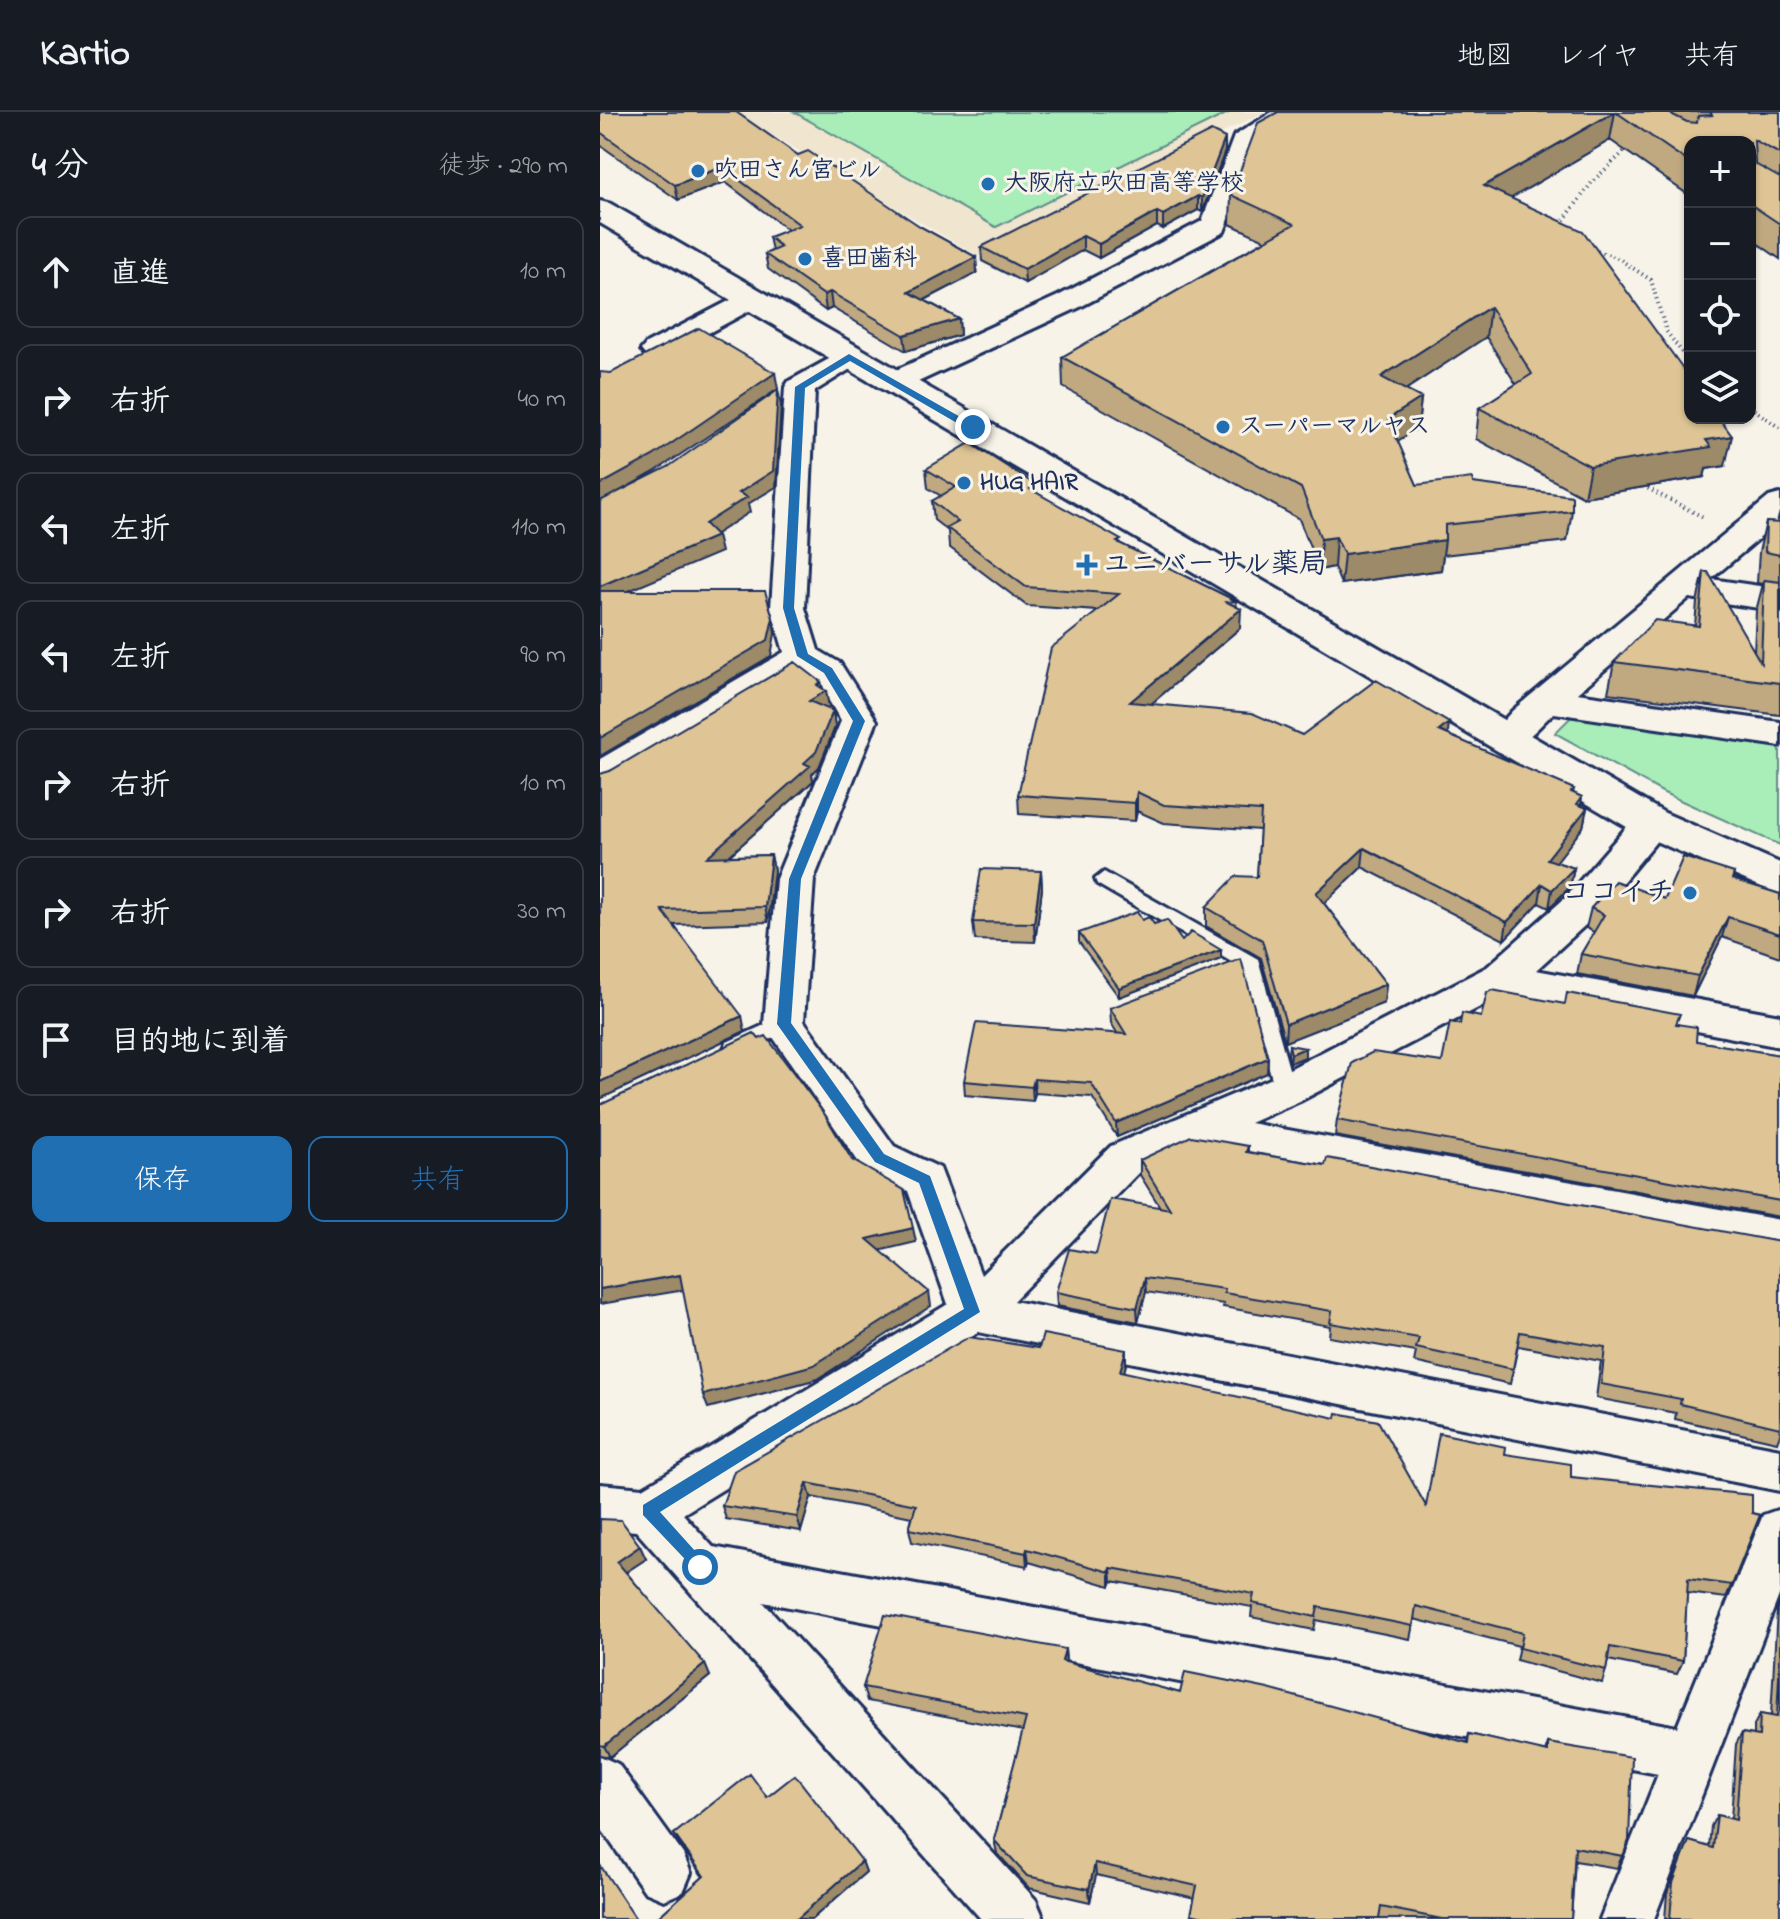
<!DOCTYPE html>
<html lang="ja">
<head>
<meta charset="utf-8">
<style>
  body { margin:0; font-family:"Indie Flower","Klee One",sans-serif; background:#20242c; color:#f1f3f6 }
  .controls { position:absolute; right:24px; top:24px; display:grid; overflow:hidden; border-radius:16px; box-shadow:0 2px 6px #0004 }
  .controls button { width:72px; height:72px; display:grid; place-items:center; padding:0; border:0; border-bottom:2px solid #363941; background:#171b24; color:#f1f3f6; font:40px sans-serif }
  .stop { position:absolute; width:24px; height:24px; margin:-18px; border:6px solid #1f6fb2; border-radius:50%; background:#fff }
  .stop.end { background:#1f6fb2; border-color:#fff; box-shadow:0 2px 8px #0008 }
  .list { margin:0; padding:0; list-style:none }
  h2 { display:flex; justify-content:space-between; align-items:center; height:104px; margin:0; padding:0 32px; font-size:34px }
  h2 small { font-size:26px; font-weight:400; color:#9ea1a6 }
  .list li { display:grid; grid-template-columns:52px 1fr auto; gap:24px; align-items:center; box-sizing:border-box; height:112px; margin:0 16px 16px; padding:0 16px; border:2px solid #363941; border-radius:16px }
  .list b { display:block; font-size:30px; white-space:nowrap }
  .list em { font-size:26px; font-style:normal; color:#9ea1a6 }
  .actions { display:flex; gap:16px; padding:24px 32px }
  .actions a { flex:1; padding:18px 0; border:2px solid #1f6fb2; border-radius:16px; text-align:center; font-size:28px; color:#1f6fb2 }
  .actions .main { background:#1f6fb2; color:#fff }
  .icon { flex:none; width:44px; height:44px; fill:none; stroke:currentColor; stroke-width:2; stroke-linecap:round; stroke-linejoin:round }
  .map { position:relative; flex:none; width:1180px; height:1807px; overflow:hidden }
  header { display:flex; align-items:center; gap:48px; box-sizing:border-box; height:112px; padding:0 40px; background:#171b24; border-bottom:2px solid #363941 }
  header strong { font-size:38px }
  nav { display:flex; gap:44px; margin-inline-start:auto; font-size:28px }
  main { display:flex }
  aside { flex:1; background:#171b24 }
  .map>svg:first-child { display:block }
</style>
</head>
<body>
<header>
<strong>Kartio</strong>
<nav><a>地図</a><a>レイヤ</a><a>共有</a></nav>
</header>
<main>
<aside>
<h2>4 分<small>徒歩 · 290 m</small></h2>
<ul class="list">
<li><svg class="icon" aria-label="ahead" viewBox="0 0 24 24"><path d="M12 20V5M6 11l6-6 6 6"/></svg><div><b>直進</b></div><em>10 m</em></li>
<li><svg class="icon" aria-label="right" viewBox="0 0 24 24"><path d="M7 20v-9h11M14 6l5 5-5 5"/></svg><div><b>右折</b></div><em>40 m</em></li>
<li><svg class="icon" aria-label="left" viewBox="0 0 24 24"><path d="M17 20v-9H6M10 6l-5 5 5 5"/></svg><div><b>左折</b></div><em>110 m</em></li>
<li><svg class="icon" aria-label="left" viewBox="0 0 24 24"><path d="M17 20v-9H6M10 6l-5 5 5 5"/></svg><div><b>左折</b></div><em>90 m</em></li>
<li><svg class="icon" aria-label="right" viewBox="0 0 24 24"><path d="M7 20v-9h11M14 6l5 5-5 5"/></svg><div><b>右折</b></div><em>10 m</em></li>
<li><svg class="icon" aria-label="right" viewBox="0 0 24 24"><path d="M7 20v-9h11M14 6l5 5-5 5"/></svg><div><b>右折</b></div><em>30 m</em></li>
<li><svg class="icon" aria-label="arrive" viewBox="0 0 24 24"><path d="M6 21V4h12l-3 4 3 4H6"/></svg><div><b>目的地に到着</b></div></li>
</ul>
<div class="actions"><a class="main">保存</a><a>共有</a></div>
</aside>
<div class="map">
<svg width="1180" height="1807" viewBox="0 0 1180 1807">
  <rect width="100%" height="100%" fill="#f7f3e8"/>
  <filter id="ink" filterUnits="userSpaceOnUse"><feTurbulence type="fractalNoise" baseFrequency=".0125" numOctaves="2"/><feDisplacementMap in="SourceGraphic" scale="16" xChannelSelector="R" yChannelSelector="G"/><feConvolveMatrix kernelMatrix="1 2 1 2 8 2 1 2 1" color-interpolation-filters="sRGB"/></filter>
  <g filter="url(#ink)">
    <path fill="#f0e5cf" d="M133,0H664L378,144Z"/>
    <path fill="#a9eeb8" stroke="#628e8b" stroke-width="2" d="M194,0H630L396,115Z
      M973,603L1180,634V733L1064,681L955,621Z"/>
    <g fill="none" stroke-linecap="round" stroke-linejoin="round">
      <g stroke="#1b2f5e" stroke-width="6">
        <path id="lane" d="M504,760L658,847L695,978L692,984H678L675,978L642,856L497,772L495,767Z
          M184,904L191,907L194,912L191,917L141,942H127L124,936L127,930Z"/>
      </g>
      <g stroke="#1b2f5e" stroke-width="6">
        <path id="street" d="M672,0H705L659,28L624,120L478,196L305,276H283L279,270L283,264L458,184L602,109L634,24Z
          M150,178L160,181L164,187L160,193L66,244H46L41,238L46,232Z
          M249,236L260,239L264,245L260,251L215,279L205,496L218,538L240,551L277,609L214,767L204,909L294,1034L340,1056L381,1163L511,1034L670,967L887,855L965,786L1038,702L1051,698L1064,702L1069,711L1064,720L993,806L936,858L1180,903V935L905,882L700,989L650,1011L1180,1108V1144L596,1034L541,1058L413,1189L1180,1337V1379L378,1220L83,1402L113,1435L1077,1615L1163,1403L1180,1397V1481L1054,1807H1000L1058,1662L163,1490L436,1788L444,1807H381L36,1419L0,1416V1372L43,1376L348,1192L308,1079L264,1058L164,912L176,767L241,609L216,567L203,559L13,672L0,676V647L184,540L171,496L185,275L189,269Z
          M1180,382V409L1111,467L1180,477V499L1089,486L977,581L1180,610V634L954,601C934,617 921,642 893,635L888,626L913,598L1169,385Z
          M0,1644L18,1652L83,1742L91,1761L83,1780L64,1788L45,1780L0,1715Z"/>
      </g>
      <g stroke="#1b2f5e" stroke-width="6">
        <path id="secondary" d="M0,89L11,92L1065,701L1180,751V783L1037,721L0,111Z"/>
      </g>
      <path stroke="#1b2f5e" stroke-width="4" stroke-dasharray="1 4" stroke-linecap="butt" d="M961,112L993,69L1028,36
        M993,138L1016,145L1051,168L1066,219L1090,251
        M1150,295L1180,316
        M1039,372L1105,406"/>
      <use href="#lane" fill="#f7f3e8" fill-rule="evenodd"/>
      <use href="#street" fill="#f7f3e8" fill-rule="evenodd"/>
      <use href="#secondary" fill="#f7f3e8" fill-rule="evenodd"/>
    </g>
    <path fill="#c0a980" stroke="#1b2f5e" stroke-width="2" d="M0,0L198,43L321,115L376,145L377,161L325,188L359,207L360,223L306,239L232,196L226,199L168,157L165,142L172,139L169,125L188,118L125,70L78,88L0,33Z
      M678,0H1180V147L1150,126V30H1090V84L1010,28L910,86L1125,354L1106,357L1104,365L984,385L876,327L879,296L916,272L886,225L805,278L821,286L818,316L797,329L817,373L873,371L972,399L967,429L843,443L841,458L741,472L734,455L719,458L699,407L463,275L462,245L665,128L630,112L631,83Z
      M625,39L602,100L598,98L563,117L557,114L499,146L483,138L425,171L382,149L381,135Z
      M326,357L436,373L437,381L521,432L636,489L640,516L551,592L702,623H848L974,677L973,681L982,685L981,693L987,696L983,715L956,750L974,756L970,775L949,796L939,791L904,828L762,755L724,791L786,872L784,891L685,930L661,846L606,814V795L657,765L660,718L564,711L537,699L535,709L419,702L418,683L497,499L427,494L349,435L348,419L334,408L332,389L341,384L328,376Z
      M1180,400V603L1008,581L1014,550L1095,513L1097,490L1104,460L1154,540L1156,499L1163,472L1157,471L1159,440L1166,410L1177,411Z
      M221,570L229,595L226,596L233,599L235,615L219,655L212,662L213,669L129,744L171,743L174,758L168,810L74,813L145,919L0,987L10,659Z
      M441,759L442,777L435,830L375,828L373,810Z
      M1134,761L1133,767L1180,782V845L1122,825L1093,884L977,862L981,842L994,820L986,816L991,796L1065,787Z
      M542,808L554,812L582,829L621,847L519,885L479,830V821Z
      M510,896L668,946L667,961L517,1025L492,985L435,981L433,989L365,983L364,969L517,921L511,911Z
      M881,905L1078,912L1096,929L1180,943V1105L735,1024L737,1008L842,950L860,912Z
      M689,933L705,945L690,951L688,942Z
      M648,1034V1040L1180,1130V1322L1177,1330L1075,1307L1076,1301L996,1286L1001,1249L918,1234L910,1272L814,1250L816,1240L729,1225L730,1214L623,1195L624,1192L546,1180L538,1210L457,1194L456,1180L496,1142L560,1095L540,1063V1048Z
      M526,1252L524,1260L826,1394L905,1342L971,1365L1160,1403L1126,1486L1087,1481L1083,1549L1077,1562L1008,1548L1006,1558L1002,1571L916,1548L919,1534L814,1507L810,1527L716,1508L714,1518L651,1505L652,1495L512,1469L510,1474L429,1450L427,1454L312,1430L309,1417L312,1405L211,1385L201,1419L126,1407L122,1394Z
      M0,1407L46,1447L26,1460L110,1564L10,1645L0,1643Z
      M1180,1489V1807H1065L1067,1781L1089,1729L1109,1735L1111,1714L1117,1703L1131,1707L1136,1632L1142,1621L1154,1623V1613L1160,1602L1171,1604L1177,1497Z
      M465,1537L466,1551L580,1581L867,1630L869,1622L945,1640L948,1631L1029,1728L1017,1756L975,1749L971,1807H591L595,1786L496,1763L490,1790L429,1776L397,1741L394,1728L423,1619L267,1589L263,1575Z
      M167,1685L262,1749L266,1760L212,1807H56L103,1765L80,1733L74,1722Z"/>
    <path fill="#9c8a68" stroke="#1b2f5e" stroke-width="2" d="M1015,0L1010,28L881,104L884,74Z
      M625,26V39L602,100V86Z
      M122,55L125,70L78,88L75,73Z
      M598,84V98L563,117V103Z
      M557,100V114L499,146V132Z
      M483,124V138L425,171L424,157Z
      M376,145L377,161L311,195L309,180Z
      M230,180L232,196L226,199L224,183Z
      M890,195L886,225L779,295L781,265Z
      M359,207L360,223L306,239L304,223Z
      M175,261L178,277L56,359L0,390V373Z
      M178,278L181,293L176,375L148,392L150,400L108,427L105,412L139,381Z
      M821,286L818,316L785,337L788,307Z
      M1132,324L1125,354L1106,357L1104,365L984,385L990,354L1106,328Z
      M117,424L121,440L0,491V474Z
      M736,425L734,455L719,458L721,427Z
      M845,428L841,458L741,472L744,442Z
      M641,497L640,516L531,609L530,590Z
      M173,506L175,522L171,544L0,644V626Z
      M221,570L223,581L226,579L229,595L212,605L209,589L217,573Z
      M233,599L235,615L219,655L212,662L213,669L111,760L107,745L204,651Z
      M849,611L847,630L839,619Z
      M537,680V699L535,709V691Z
      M987,696L983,715L944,766L947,747Z
      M764,736L762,755L715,800L716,781Z
      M171,743L174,758L168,810L165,795Z
      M974,756L970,775L949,796L952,778Z
      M441,759L442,777L435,830L434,811Z
      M942,772L939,791L904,828L907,810Z
      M1128,805L1122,825L1093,884L1098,864Z
      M621,838V847L519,885V876Z
      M786,872L784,891L685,930L686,912Z
      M142,904L145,919L0,987V970Z
      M705,936V945L690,951L691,942Z
      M668,946L667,961L517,1025L516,1011Z
      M434,967L435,981L433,989L432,975Z
      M313,1116L316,1130L270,1141L267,1127Z
      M80,1163L85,1178L0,1192V1177Z
      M545,1166L546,1180L538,1210L537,1196Z
      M329,1180L331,1194L218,1267L108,1296L103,1283Z
      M526,1238V1252L521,1273L520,1259Z
      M207,1371L211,1385L201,1419L197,1405Z
      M40,1434L46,1447L23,1462L17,1450Z
      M427,1437L429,1450L427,1454L426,1441Z
      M511,1456L512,1469L510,1474V1460Z
      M465,1537L466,1551L462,1549Z
      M105,1552L110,1564L10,1645L4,1634Z
      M262,1749L266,1760L212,1807H197Z
      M495,1751L496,1763L490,1790L489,1777Z"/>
    <path fill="#dfc595" stroke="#1b2f5e" stroke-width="2" d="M0,0H136L198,43L208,39L321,115L376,145L309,180L359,207L304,223L230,180L224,183L165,142L181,135L169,125L200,113L122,55L75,73L0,20Z
      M678,0H1014L884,74L983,119L1090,266V306H1119L1132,324L1106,328L1111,335L990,354L879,296L932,262L890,195L781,265L821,286L788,307L817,373L872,366L873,371L972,384V399L845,413V428L744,442L736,425L721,427L701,376L462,245L694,112L631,83L658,11Z
      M1016,0H1067L1087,10L1097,11L1098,4L1112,3L1110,0H1180V42L1154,28L1155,52L1180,66V112L1150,92V30H1090V51Z
      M611,19L625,26L602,86L598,84L563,103L557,100L499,132L483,124L424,157L381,135Z
      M99,216L175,261L53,344L0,373V260L11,261Z
      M178,278L173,359L139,381L147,385L105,412L117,424L0,474V389L68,355Z
      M370,331L436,373L430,377L521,428L517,430L636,489L627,490L641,497L530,590L652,601L702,623L776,568L849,611L839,619L974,677L971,680L982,685L977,692L987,696L947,747L974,756L952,778L942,772L907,810L764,736L716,781L786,872L686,912L662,828L606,795L636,764L657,765L661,699L564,693L537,680L535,691L418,683L451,536L519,482L426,475L347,416L358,410L332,389L356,375L326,357Z
      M1180,402V443L1165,440L1166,410L1180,411Z
      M1104,460H1108L1161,551L1164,468L1180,470V571L1014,550L1055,508L1099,514Z
      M0,479H165L173,506L168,528L0,626Z
      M195,550L221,570L217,573L226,579L209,589L233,599L216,640L204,651L210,654L107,745L171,743L165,795L62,798L142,904L0,970V662L10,659Z
      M1083,745L1134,761L1132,767L1180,782V822L1128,805L1098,864L981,842L1004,803L991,796L1015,769L1065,787Z
      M381,757L441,759L434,811L373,810Z
      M537,800L542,808L549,805L554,812L567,808L582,829L591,820L621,838L519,876L479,821Z
      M641,847L668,946L516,1011L491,971L434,967L432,975L364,969L376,911L526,922L510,896Z
      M892,878L965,892L967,881L1080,902L1076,912L1097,915L1096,929L1180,943V1089L737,1008L752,951L773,940L842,950L850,910L860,912L862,901L881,905L887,881Z
      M154,921L159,927L166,924L225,1003L252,1048L304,1078L313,1116L267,1127L329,1180L214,1253L103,1283L80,1163L0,1177V993Z
      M689,933L705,936L691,942Z
      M591,1024L648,1034L646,1040L725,1053L727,1046L1180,1130V1316L1080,1292L1081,1287L1001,1272L1005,1235L920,1220L913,1257L816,1236L819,1226L730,1211L732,1199L624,1181L625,1177L545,1166L537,1196L456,1180L469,1137L496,1142L510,1087L570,1097L540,1048Z
      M443,1222L526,1238L520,1259L736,1306L737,1301L778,1309L826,1394L839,1321L906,1335L905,1342L971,1352V1365L1152,1383V1401L1160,1403L1132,1473L1088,1467L1083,1549L1010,1535L1006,1558L920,1536L923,1521L816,1494L813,1514L718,1495L716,1505L652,1491L654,1482L511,1456L510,1460L427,1437L426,1441L309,1417L316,1393L207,1371L197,1405L122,1394L134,1359L369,1225L439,1236Z
      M0,1407L21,1408L40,1434L17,1450L105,1552L4,1634L0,1633Z
      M285,1503L465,1537L462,1549L580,1581L585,1560L668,1577L868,1631L869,1622L948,1640V1631L1032,1645L1029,1728L1023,1744L975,1735L971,1807H842L781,1795L779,1807H612L591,1802L597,1774L495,1751L489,1777L427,1764L394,1728L426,1606L263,1575Z
      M1180,1544V1807H1070L1073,1771L1089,1729L1113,1736L1117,1703L1136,1708L1142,1621L1159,1624L1160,1602L1177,1605Z
      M150,1662L167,1685L195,1663L262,1749L197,1807H56L104,1764L74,1722Z
      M0,1753L36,1807H0Z"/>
  </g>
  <path fill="#1f6fb2" d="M249,242L378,315L369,318L250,249L205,276L194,496L208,542L232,556L265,609L201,767L191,911L284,1042L330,1064L380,1200L60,1400L105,1450L108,1455L100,1463L43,1403V1393L364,1197L319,1071L275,1050L177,912L189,767L253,609L224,561L197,544L183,496L195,275Z"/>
  <g fill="#1f6fb2" stroke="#f7f3e8" stroke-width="3">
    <circle cx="98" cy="59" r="8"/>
    <circle cx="388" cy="72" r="8"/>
    <circle cx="205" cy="147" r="8"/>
    <circle cx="623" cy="315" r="8"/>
    <circle cx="364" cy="371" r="8"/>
    <path d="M483 441h8v8h8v8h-8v8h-8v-8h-8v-8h8z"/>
    <circle cx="1090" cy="781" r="8"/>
  </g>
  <g text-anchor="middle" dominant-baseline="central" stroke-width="6" stroke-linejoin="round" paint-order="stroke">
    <g font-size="24" font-weight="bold" fill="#1b2f5e" stroke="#f7f3e8" text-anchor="start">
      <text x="114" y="59">吹田さん宮ビル</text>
      <text x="404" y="72">大阪府立吹田高等学校</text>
      <text x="221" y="147">喜田歯科</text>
      <text x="639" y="315">スーパーマルヤス</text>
      <text x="380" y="371">HUG HAIR</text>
    </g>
    <g font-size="28" font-weight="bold" fill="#1b2f5e" stroke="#f7f3e8" text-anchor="start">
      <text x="503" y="453">ユニバーサル薬局</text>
      <text x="1074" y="781" text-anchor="end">ココイチ</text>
    </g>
  </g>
</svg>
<div class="controls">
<button>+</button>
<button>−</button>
<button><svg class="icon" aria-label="locate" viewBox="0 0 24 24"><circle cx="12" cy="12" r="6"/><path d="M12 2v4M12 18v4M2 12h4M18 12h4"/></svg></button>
<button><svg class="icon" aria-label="layers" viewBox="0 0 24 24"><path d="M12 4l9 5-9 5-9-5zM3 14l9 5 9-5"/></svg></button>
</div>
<div class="stop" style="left:100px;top:1455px"></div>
<div class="stop end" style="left:373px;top:315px"></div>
</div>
</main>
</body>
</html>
